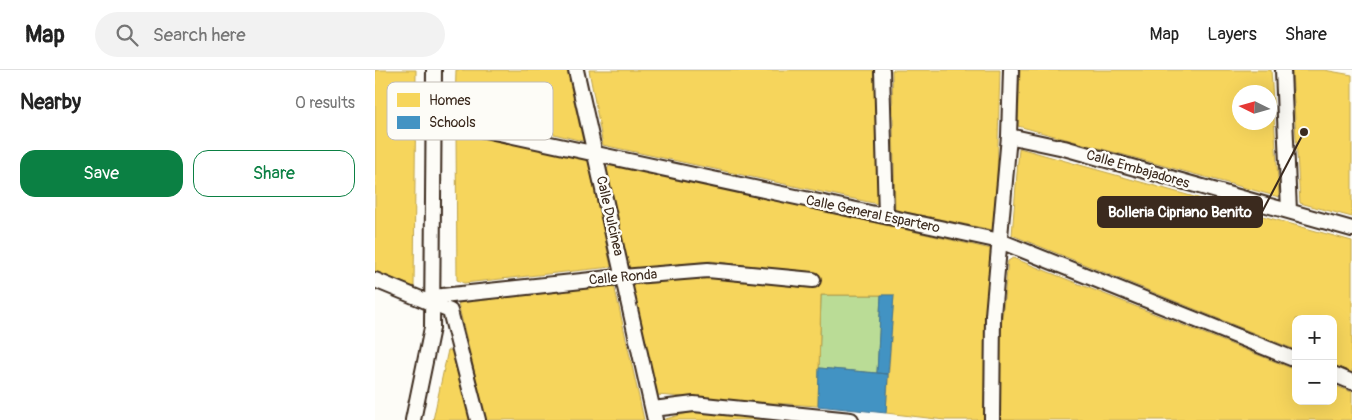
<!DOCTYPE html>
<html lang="en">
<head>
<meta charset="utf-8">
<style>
  body { margin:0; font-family:Pangolin,sans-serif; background:#f2f2f2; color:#222 }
  .controls { position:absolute; right:15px; bottom:15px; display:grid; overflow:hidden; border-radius:10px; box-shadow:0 5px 20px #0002 }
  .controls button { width:45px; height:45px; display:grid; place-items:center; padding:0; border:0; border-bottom:1px solid #e0e0e0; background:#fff; color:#222; font:25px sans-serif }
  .compass { position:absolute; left:857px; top:15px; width:45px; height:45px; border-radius:50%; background:#fff; box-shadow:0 5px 20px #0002; rotate:275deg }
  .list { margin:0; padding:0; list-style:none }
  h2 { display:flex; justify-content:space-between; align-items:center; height:65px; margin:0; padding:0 20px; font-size:21px }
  h2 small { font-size:16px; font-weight:400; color:#767676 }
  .actions { display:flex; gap:10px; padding:15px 20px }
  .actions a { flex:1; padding:11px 0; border:1px solid #0b8043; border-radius:15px; text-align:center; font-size:18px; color:#0b8043 }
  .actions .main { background:#0b8043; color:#fff }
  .icon { flex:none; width:28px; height:28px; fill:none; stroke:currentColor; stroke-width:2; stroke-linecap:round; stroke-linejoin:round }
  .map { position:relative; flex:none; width:977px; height:350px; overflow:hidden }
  header { display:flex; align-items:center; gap:30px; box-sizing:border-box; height:70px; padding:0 25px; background:#fff; border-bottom:1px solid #e0e0e0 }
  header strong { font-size:24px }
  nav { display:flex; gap:28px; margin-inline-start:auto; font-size:18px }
  .search { width:350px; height:45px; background:#f2f2f2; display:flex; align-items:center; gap:12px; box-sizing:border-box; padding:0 18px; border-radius:28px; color:#767676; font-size:19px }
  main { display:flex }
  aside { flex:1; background:#fff }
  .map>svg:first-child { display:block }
</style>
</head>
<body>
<header>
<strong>Map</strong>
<div class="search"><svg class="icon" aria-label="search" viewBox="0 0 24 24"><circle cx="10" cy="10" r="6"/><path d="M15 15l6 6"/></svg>Search here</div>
<nav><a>Map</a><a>Layers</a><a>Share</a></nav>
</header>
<main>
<aside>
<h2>Nearby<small>0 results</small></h2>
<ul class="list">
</ul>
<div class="actions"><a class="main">Save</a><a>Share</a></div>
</aside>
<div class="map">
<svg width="977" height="350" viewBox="0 0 977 350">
  <rect width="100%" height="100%" fill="#fdfcf7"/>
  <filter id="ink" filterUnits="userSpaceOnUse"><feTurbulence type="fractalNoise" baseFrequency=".02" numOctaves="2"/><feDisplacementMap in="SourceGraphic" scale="10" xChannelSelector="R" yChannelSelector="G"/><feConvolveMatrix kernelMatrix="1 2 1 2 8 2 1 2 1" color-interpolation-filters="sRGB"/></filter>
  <g filter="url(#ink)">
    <path fill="#badc96" stroke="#7a835a" d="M446,225H506L502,303L444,298Z"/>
    <path fill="#f6d55c" stroke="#bea249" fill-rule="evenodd" d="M0,0H41L39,217L0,201Z
      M81,0H192L208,71L80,40Z
      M214,0H499L503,134L228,75Z
      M517,0H625L622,107L618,160L520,140Z
      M645,0H896L904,127L643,56ZM864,22H894V52H864Z
      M917,0H949L977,5V147L925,133Z
      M81,61L213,89L236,197L89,213L82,210Z
      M644,78L977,171V303L958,295V249H921V280L637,165Z
      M236,93L616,179L611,247L612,350H570L511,343L519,225H446L443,336L281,325L257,215L289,209L334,206L444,216L445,205L336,191L254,199L231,101Z
      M638,188L921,300V331H958V315L977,322V350H624L625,268L633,191Z
      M239,215L269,350H111L83,233Z
      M73,280L80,281L96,350H58Z
      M320,341L398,350H287Z"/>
    <path fill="#4393c3" stroke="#417492" d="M506,225H519L513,304L502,303Z
      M444,298L513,304L511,343L443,336Z"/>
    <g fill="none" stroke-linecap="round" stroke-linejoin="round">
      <g stroke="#3b2a1e" stroke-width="18">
        <path id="minor" d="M201,0L280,350
          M507,0L511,146
          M908,0L914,141
          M59,49L625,171L921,290
          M634,66L689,78L977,159
          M0,210L75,241L103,350
          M58,227L235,208L333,200L438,210
          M958,304L977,312
          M278,339L319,334L476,350
          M38,350L57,258L59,0
          M617,350L618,245L634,66L636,0"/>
      </g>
      <use href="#minor" stroke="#fdfcf7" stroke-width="14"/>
    </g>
  </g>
  <g text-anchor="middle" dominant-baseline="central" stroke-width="5" stroke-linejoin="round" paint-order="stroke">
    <g font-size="14" fill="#3b2a1e" stroke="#fdfcf7">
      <text transform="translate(763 99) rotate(16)">Calle Embajadores</text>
      <text transform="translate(498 144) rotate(12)">Calle General Espartero</text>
      <text transform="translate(235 146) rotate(77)">Calle Dulcinea</text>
      <text transform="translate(248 207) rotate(-5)">Calle Ronda</text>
    </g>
  </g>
  <rect x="12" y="12" width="166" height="58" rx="8" fill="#fdfcf7" stroke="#c3bdb6" stroke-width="1"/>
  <rect x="22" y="23" width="23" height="14" fill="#f6d55c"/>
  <rect x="22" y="46" width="23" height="13" fill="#4393c3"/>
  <g font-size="14" fill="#3b2a1e">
    <text x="54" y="35">Homes</text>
    <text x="54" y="57">Schools</text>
  </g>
  <path fill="none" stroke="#3b2a1e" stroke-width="2" d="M929 62L887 142"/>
  <circle fill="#3b2a1e" stroke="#fdfcf7" stroke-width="2" cx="929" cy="62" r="5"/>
  <rect fill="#3b2a1e" stroke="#3b2a1e" stroke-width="2" x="723" y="127" width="164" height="30" rx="5"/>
  <g font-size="15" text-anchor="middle" font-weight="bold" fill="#fff">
    <text x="805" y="147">Bolleria Cipriano Benito</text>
  </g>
</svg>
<div class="controls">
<button>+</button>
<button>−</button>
</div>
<svg class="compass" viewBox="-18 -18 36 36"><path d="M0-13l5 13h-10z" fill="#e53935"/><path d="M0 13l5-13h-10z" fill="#767676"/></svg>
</div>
</main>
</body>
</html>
